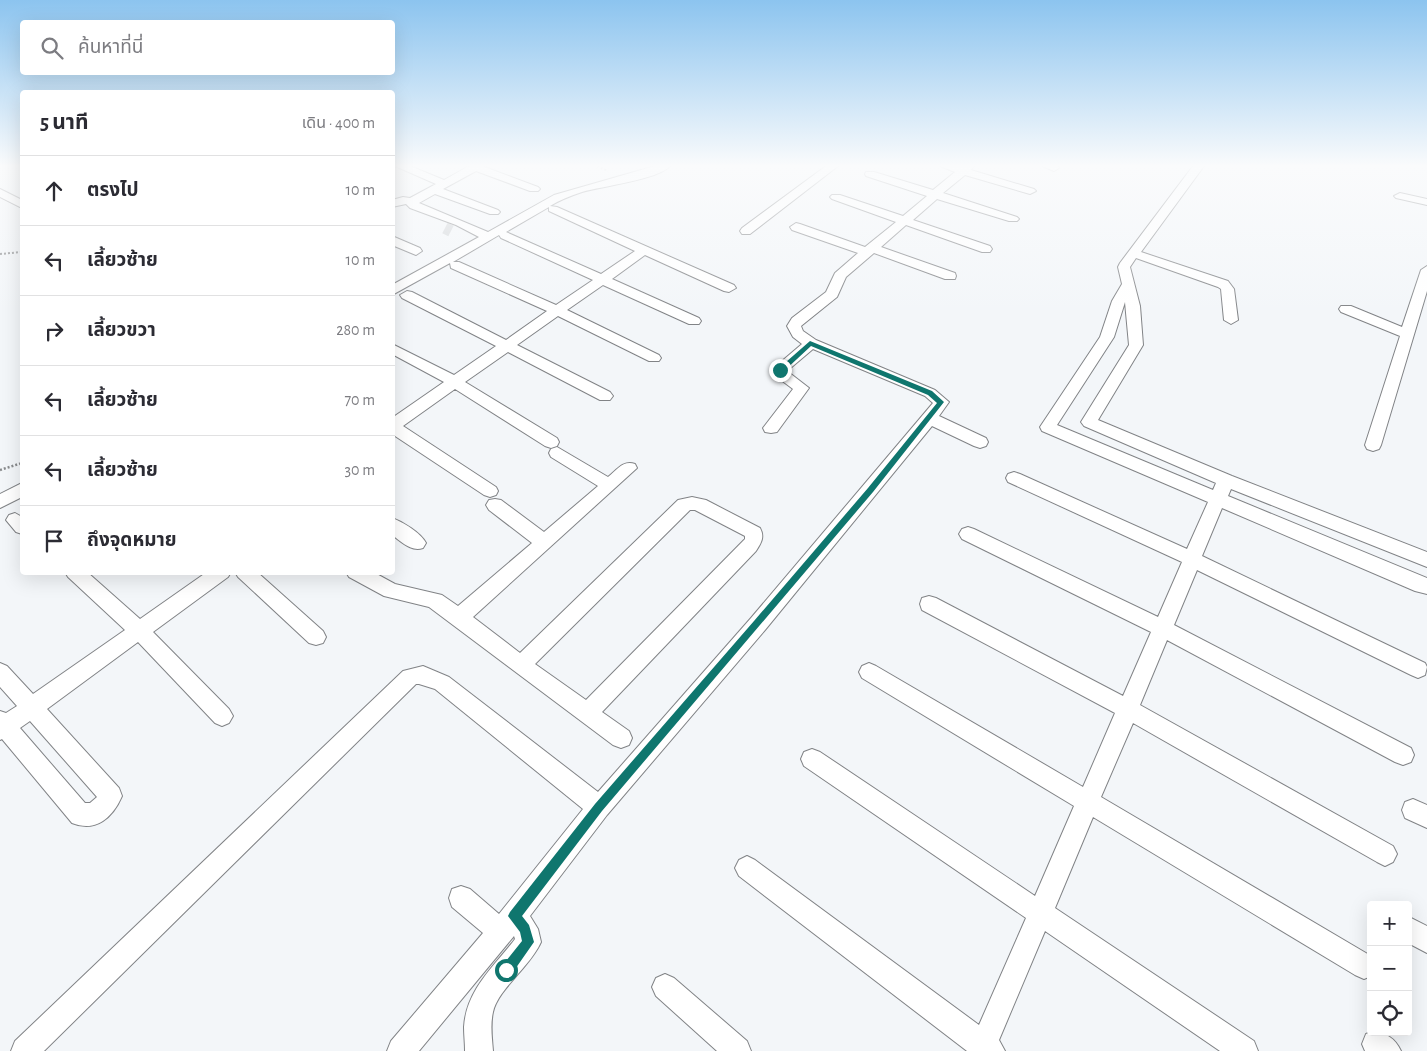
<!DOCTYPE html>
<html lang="th">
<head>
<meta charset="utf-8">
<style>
  body { margin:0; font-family:"Alegreya Sans","Noto Sans Thai",sans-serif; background:#f7f7f7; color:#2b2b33 }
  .controls { position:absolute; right:15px; bottom:15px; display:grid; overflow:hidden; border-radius:5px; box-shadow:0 5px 20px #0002 }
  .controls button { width:45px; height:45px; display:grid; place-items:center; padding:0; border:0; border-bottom:1px solid #e1e1e2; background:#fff; color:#2b2b33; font:25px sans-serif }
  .stop { position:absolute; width:15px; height:15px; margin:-11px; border:4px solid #0f766e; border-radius:50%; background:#fff }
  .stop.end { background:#0f766e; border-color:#fff; box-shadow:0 1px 5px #0008 }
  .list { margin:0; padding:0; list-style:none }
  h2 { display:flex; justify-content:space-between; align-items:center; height:65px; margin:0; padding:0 20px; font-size:21px }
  h2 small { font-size:16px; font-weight:400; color:#7c7c81 }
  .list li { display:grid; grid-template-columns:32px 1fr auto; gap:15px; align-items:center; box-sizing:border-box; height:70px; padding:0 20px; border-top:1px solid #e1e1e2 }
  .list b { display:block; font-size:19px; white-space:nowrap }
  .list em { font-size:16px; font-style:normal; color:#7c7c81 }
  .icon { flex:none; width:28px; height:28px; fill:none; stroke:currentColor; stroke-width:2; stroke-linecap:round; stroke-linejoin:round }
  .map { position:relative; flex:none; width:1427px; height:1051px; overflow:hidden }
  .search { position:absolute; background:#fff; box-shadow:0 5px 20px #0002; left:20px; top:20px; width:375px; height:55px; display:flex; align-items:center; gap:12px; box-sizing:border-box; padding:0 18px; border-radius:5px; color:#7c7c81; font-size:19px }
  .panel { position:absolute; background:#fff; box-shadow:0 5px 20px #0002; left:20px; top:90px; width:375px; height:485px; border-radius:5px }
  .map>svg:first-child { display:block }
</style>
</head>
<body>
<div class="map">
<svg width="1427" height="1051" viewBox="0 0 1427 1051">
  <rect width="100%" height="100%" fill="#f3f6f9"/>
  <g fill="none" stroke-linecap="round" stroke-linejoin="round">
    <path stroke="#d0d3d6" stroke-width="12" stroke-dasharray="12 6" stroke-linecap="butt" d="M445,228L451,231"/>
    <g stroke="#818386" stroke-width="2">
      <path id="minor" d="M395,166H410L444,180L469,166H482L538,187L540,189L538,191H530L476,171L443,189L498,210L500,212L498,214H490L435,194L419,203L488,232L554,195L655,166H670C657,180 602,186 582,192C570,196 560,200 550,206L557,207L734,285L736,288L729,292L724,291L645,255L612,279L699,318L701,321L699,324H689L603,285L567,310L659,355L661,358L659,361H649L558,316L517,345L610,392L613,396L610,400H600L508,352L465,382L557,438L559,442L557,446L551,448L545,446L455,389L403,426L496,487L498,491L496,495L490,497L484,495L392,434V418L444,382L392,354V344L454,375L496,346L402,298L400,295L407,291L412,292L506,340L547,311L451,268L450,263L392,295V285L479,237L456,225L410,208L406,204L392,207V200L403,197L410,198L436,184ZM549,207V211L635,251L601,274L506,232ZM499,235L501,238L593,280L556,305L459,262H453Z
        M826,166H838L750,234H742L740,231L742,228Z
        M940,166H974L971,170L1034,189L1036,191L1030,194L965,175L943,193L1017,217L1019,219L1017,221H1009L937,199L913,220L990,246L992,249L990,252H982L906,225L881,247L955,273L956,276L955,279H945L874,253L846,277L837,297L801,326L803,331L816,340L935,390L949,402L939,416L986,438L988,442L986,446L980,448L974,446L932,426L765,630L607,815L530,916L538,929L541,942C530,967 498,989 493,1012C490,1025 492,1038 493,1051H465C465,1043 464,1035 464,1027C466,992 491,969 512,943L515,939L514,936L419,1051H387L391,1041L483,933L452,907L449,898L452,889L461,886L470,889L499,914L583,809L435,689L419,684H416L44,1051H11L15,1041L403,671L423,666L449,677L598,792L751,618L933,403L925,396L813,349L787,371L809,388L777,432L771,433L765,432L763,428L793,389L773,374L775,367L802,344L793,337L787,326L792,318L826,292L835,273L858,253L792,230L790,227L796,223L800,224L865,247L896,222L832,199L830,197L832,195H840L903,216L927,196L866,176L865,174L866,172H874L933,190L955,172Z
        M1042,166H1058L1059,168L1054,171Z
        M1193,166H1204L1141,252L1228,281L1234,289L1238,320L1231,324L1224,320L1221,289L1218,287L1136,258L1130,267L1140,306L1143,345L1098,420L1232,476L1427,552V567L1231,489L1228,496L1427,578V594L1415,591L1222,508L1202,556L1425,663L1427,667L1425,675L1418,678L1411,675L1197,570L1174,625L1411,748L1414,755L1411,762L1403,765L1395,762L1167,640L1140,705L1393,846L1397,854L1393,862L1385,866L1377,862L1133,723L1101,797L1371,956V976L1364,979L1355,975L1093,817L1055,908L1254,1041L1258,1051H1220L1045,931L999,1040L1005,1051H967L739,876L735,868L739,860L747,856L755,860L979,1025L1026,918L804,766L801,759L804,752L812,749L820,752L1035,896L1074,806L862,678L859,672L862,666L869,663L876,666L1083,787L1115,713L922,610L920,604L922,598L929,596L936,598L1123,696L1151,632L962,539L959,534L962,529L968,527L974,529L1158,617L1182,562L1008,482L1006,478L1008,474L1014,472L1020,474L1187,549L1208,502L1042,431L1040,427L1100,337L1112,301L1122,284L1118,267L1120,263ZM1125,302L1129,345L1081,422L1084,426L1216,483L1213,490L1057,425L1114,337Z
        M0,189L22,200V208L0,197Z
        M1400,193L1427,199V205L1396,198L1394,196Z
        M392,236L420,248L422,251L416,255L392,245Z
        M1427,266V291L1381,445L1379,449L1373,451L1367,449L1365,445L1400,336L1341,312L1339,309L1341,306H1351L1402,327L1421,270Z
        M557,447L608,477C617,470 623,460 635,464L637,468L473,617L520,653L678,500L692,497L706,500L760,528C765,537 761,543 756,551L602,712L629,731L632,738L629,745L621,748L613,745L429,607L384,596L349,577L346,572H373L395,584L442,595L458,606L532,543L489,510L486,505L489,500L495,499L501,500L544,532L598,486L551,457L549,453L551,449ZM690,510H695L745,536V539L586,700L535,664Z
        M22,483V497L0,508V494Z
        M15,513L22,517V534L16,532L6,520L9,515Z
        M392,518C403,522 421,533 426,543L423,548C411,552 402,542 392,535Z
        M65,572H87L140,619L207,572H231L228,577L153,632L229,709L233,716L229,723L222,726L215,723L138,642L47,709L119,788L122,796C113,817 96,833 72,823L2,739L0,740V711L6,713L17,706L0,687V663L7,666L33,694L125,630L68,577ZM30,721L97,797L90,803H85L20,728Z
        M235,572H257L323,631L326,637L323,643L316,645L309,643L238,577Z
        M1413,799L1427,805V828L1405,818L1402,810L1405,802Z
        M1411,918L1427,926V953L1408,943V920Z
        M665,974L674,978L747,1041L751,1051H717L656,996L652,987L656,978Z
        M1371,1032C1386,1032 1395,1038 1401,1051H1365L1362,1044L1366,1034Z"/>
    </g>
    <path stroke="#898b8d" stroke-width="2" stroke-dasharray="2 2" stroke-linecap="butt" d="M597,166L608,171
      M0,254L22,252"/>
    <path stroke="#898b8d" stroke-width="2.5" stroke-dasharray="2 2" stroke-linecap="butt" d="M0,470L22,463"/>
    <use href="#minor" fill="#fff" fill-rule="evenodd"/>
  </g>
  <linearGradient id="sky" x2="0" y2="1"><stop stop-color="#8cc4ef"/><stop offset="0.53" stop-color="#fafbfc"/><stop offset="1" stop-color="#fafbfc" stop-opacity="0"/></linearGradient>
  <rect width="1427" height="313" fill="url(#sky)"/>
  <path fill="#0f766e" d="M810,341L932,391L944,402L873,492L602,811L522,916L529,925L534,942L511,975L506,977L502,975L500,970L502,966L522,941L520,932L508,916L510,912L595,804L754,621L868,488L937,403L928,395L811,346L783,372H778V369Z"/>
</svg>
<div class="controls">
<button>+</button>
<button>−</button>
<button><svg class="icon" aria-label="locate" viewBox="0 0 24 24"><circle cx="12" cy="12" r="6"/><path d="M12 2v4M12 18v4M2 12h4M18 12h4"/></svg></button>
</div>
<div class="stop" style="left:506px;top:970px"></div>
<div class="stop end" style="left:780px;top:370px"></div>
<div class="search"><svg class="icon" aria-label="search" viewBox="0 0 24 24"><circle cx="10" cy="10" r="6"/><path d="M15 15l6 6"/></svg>ค้นหาที่นี่</div>
<section class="panel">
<h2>5 นาที<small>เดิน · 400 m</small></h2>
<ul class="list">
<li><svg class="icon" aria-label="ahead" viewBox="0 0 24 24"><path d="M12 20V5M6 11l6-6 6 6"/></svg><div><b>ตรงไป</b></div><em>10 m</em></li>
<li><svg class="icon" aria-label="left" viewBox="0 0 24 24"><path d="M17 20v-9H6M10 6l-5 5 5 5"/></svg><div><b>เลี้ยวซ้าย</b></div><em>10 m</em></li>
<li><svg class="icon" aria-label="right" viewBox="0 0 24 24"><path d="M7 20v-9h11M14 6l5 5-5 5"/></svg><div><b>เลี้ยวขวา</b></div><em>280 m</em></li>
<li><svg class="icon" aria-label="left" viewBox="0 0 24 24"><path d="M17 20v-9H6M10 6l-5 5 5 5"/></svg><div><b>เลี้ยวซ้าย</b></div><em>70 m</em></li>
<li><svg class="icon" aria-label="left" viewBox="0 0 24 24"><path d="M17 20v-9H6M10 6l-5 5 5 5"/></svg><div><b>เลี้ยวซ้าย</b></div><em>30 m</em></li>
<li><svg class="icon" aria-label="arrive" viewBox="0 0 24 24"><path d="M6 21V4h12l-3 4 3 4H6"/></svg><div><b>ถึงจุดหมาย</b></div></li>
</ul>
</section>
</div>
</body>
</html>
